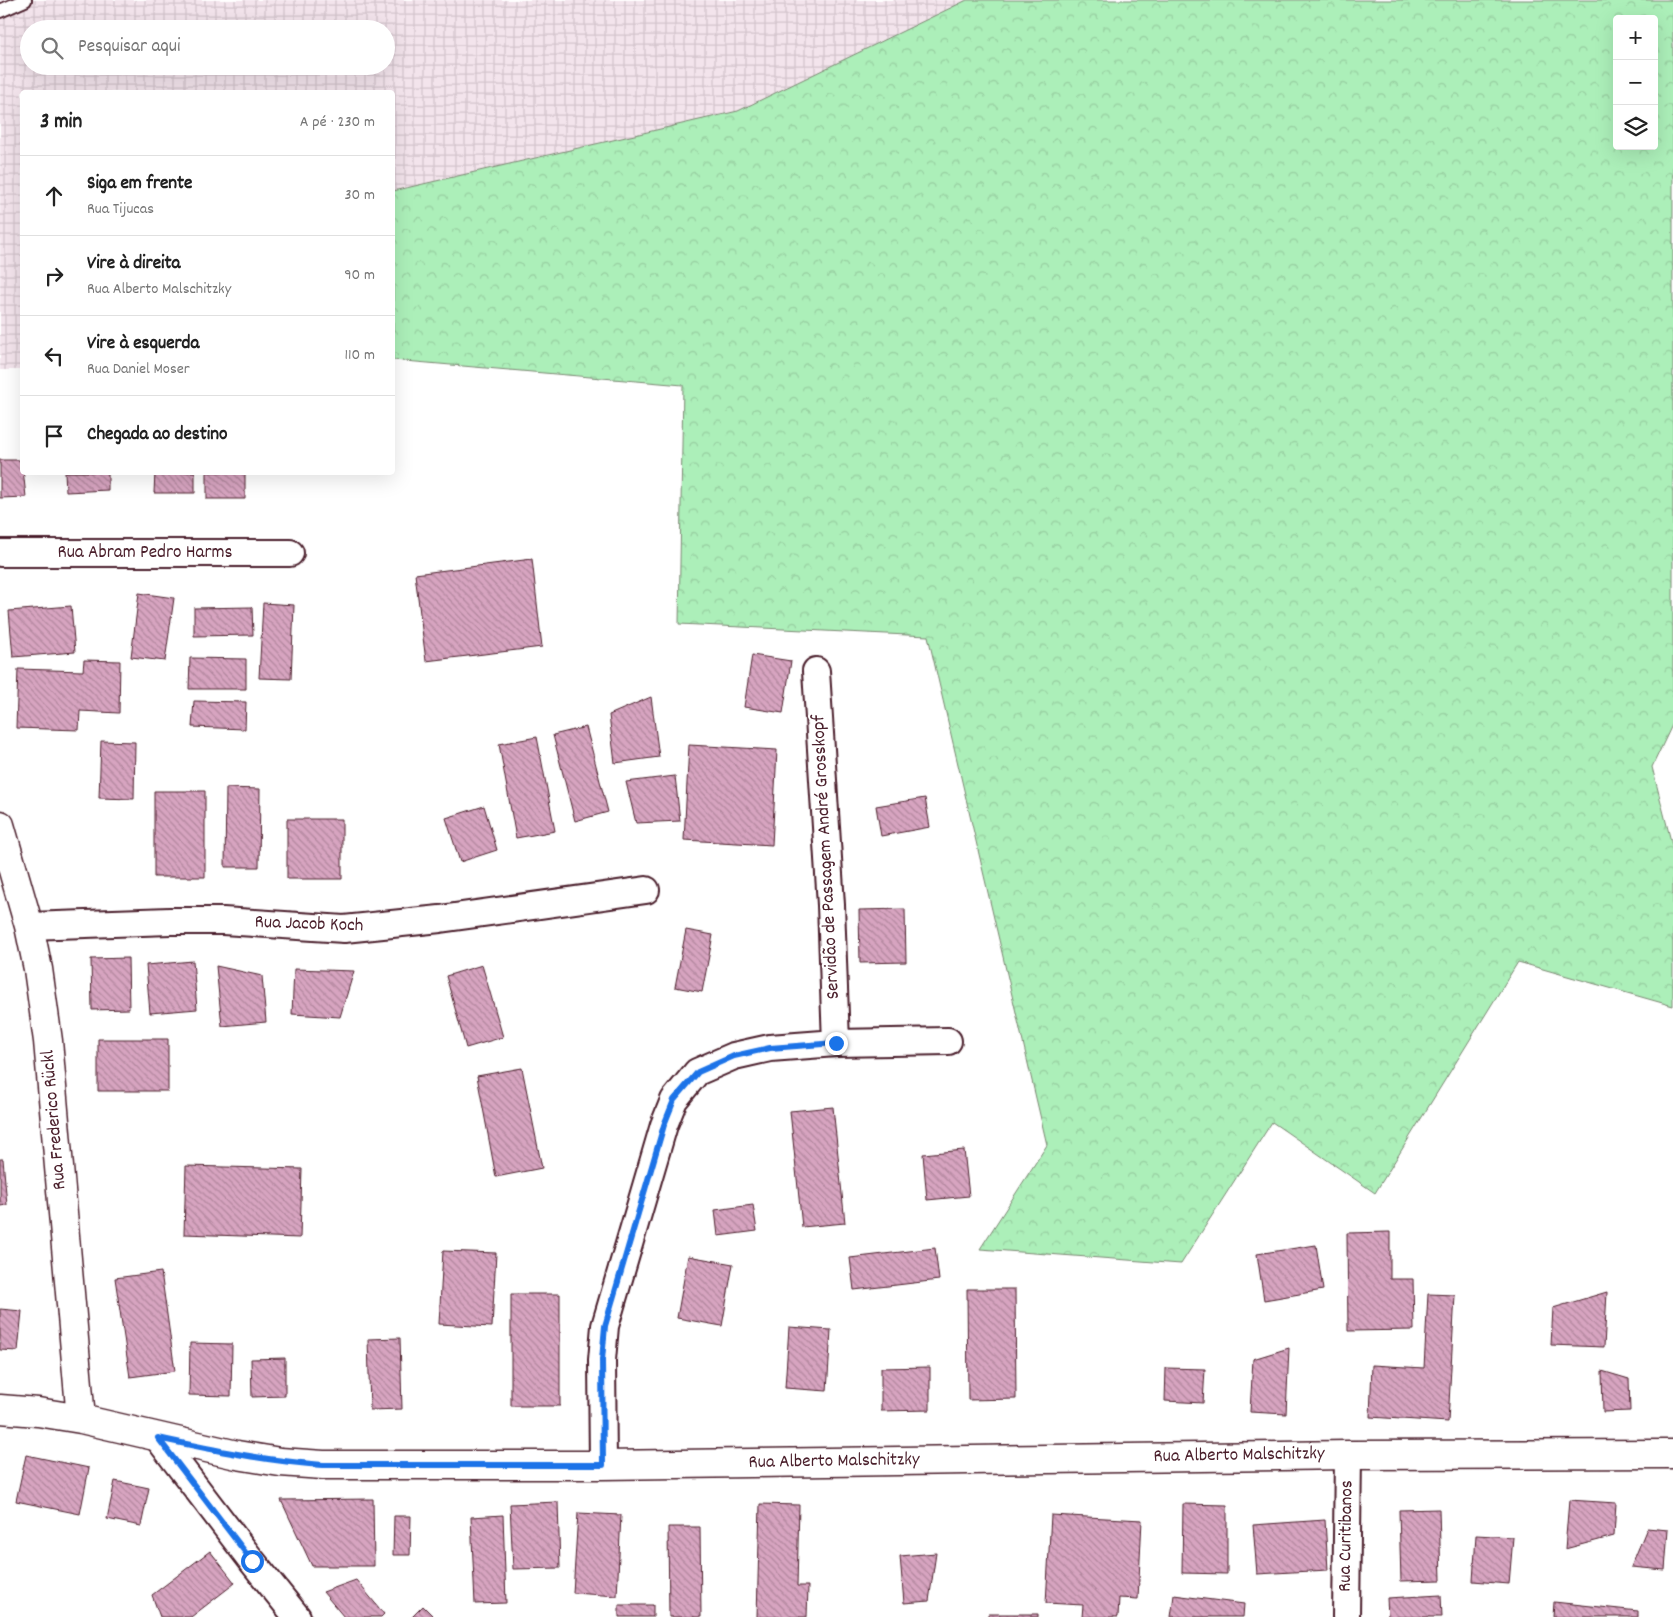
<!DOCTYPE html>
<html lang="pt">
<head>
<meta charset="utf-8">
<style>
  body { margin:0; font-family:Dekko,sans-serif; background:#f2f2f2; color:#222 }
  .controls { position:absolute; right:15px; top:15px; display:grid; overflow:hidden; border-radius:5px; box-shadow:0 5px 20px #0002 }
  .controls button { width:45px; height:45px; display:grid; place-items:center; padding:0; border:0; border-bottom:1px solid #e0e0e0; background:#fff; color:#222; font:25px sans-serif }
  .stop { position:absolute; width:15px; height:15px; margin:-11px; border:4px solid #1a73e8; border-radius:50%; background:#fff }
  .stop.end { background:#1a73e8; border-color:#fff; box-shadow:0 1px 5px #0008 }
  .list { margin:0; padding:0; list-style:none }
  h2 { display:flex; justify-content:space-between; align-items:center; height:65px; margin:0; padding:0 20px; font-size:21px }
  h2 small { font-size:16px; font-weight:400; color:#767676 }
  .list li { display:grid; grid-template-columns:32px 1fr auto; gap:15px; align-items:center; box-sizing:border-box; height:80px; padding:0 20px; border-top:1px solid #e0e0e0 }
  .list b { display:block; font-size:19px; white-space:nowrap }
  .list p { margin:0; font-size:16px; white-space:nowrap; color:#767676 }
  .list em { font-size:16px; font-style:normal; color:#767676 }
  .icon { flex:none; width:28px; height:28px; fill:none; stroke:currentColor; stroke-width:2; stroke-linecap:round; stroke-linejoin:round }
  .map { position:relative; flex:none; width:1673px; height:1617px; overflow:hidden }
  .search { position:absolute; background:#fff; box-shadow:0 5px 20px #0002; left:20px; top:20px; width:375px; height:55px; display:flex; align-items:center; gap:12px; box-sizing:border-box; padding:0 18px; border-radius:28px; color:#767676; font-size:19px }
  .panel { position:absolute; background:#fff; box-shadow:0 5px 20px #0002; left:20px; top:90px; width:375px; height:385px; border-radius:5px }
  .map>svg:first-child { display:block }
</style>
</head>
<body>
<div class="map">
<svg width="1673" height="1617" viewBox="0 0 1673 1617">
  <defs>
    <pattern id="industrial-grid" width="8" height="8" patternUnits="userSpaceOnUse" patternTransform="scale(1.25)"><rect width="8" height="8" fill="#f3e4ec"/><path d="M0 4h8M4 0v8" fill="none" stroke="#d2c3cb"/></pattern>
    <pattern id="forest-crowns" width="20" height="18" patternUnits="userSpaceOnUse" patternTransform="scale(1.25)"><rect width="20" height="18" fill="#acefb9"/><path d="M2 6a3 3 0 1 1 6 0M12 15a3 3 0 1 1 6 0" fill="none" stroke="#96cc9f"/></pattern>
    <pattern id="building-back-hatch" width="6" height="6" patternUnits="userSpaceOnUse" patternTransform="scale(1.25)"><rect width="6" height="6" fill="#d7a4c0"/><path d="M-1 5l2 2M0 0l6 6M5-1l2 2" fill="none" stroke="#b0859c"/></pattern>
  </defs>
  <rect width="100%" height="100%" fill="#fff"/>
  <filter id="ink" filterUnits="userSpaceOnUse"><feTurbulence type="fractalNoise" baseFrequency=".02" numOctaves="2"/><feDisplacementMap in="SourceGraphic" scale="10" xChannelSelector="R" yChannelSelector="G"/><feConvolveMatrix kernelMatrix="1 2 1 2 8 2 1 2 1" color-interpolation-filters="sRGB"/></filter>
  <g filter="url(#ink)">
    <path fill="url(#industrial-grid)" fill-rule="evenodd" d="M0,0H967L738,111L393,191L392,92H22V370H0ZM29,29H386V66H29Z"/>
    <path fill="url(#forest-crowns)" stroke="#7b8772" fill-rule="evenodd" d="M967,0H1673V723L1652,767L1673,849V1006L1518,962L1375,1193L1272,1122L1181,1264L980,1249L1047,1145L928,636L679,624L683,385L393,360V191L738,111ZM1617,19H1654V146H1617Z"/>
    <path fill="url(#building-back-hatch)" stroke="#4a1f2b" d="M0,460H22L26,497L0,498Z
      M65,472H108V490L66,492Z
      M155,472H195V493H154Z
      M207,472H245V499H207Z
      M532,559L542,647L426,661L415,574Z
      M139,593L174,598L165,661L131,657Z
      M263,603L294,605L291,679L259,678Z
      M71,606L75,652L13,657L9,611Z
      M252,607L253,635L194,636V608Z
      M752,655L791,661L783,713L744,707Z
      M190,658L246,659V689H189Z
      M84,660L120,661L119,713L80,711L79,730L16,728L18,669L83,671Z
      M651,697L659,757L615,763L609,715Z
      M194,701L246,702L245,729L192,727Z
      M586,727L608,812L575,821L553,735Z
      M537,737L555,831L516,838L499,744Z
      M101,741L135,742L134,799L99,798Z
      M689,745L777,750L772,845L684,840Z
      M675,776L680,821L636,823L626,782Z
      M226,788L260,789L259,867H225Z
      M154,791H205V877H154Z
      M925,798L930,827L881,836L876,806Z
      M484,806L497,850L460,862L446,818Z
      M287,819H342V879H287Z
      M905,909L906,962L860,963L859,910Z
      M686,930L713,935L702,992L675,987Z
      M128,958L129,1009L92,1010L91,959Z
      M193,961L197,1009L150,1013L146,965Z
      M482,965L503,1037L466,1048L446,976Z
      M216,966L262,976L266,1022L222,1026Z
      M294,969L354,971L340,1017L292,1014Z
      M98,1039H168V1091H98Z
      M522,1068L542,1168L496,1177L477,1076Z
      M833,1107L845,1223L802,1227L790,1111Z
      M964,1150L969,1196L927,1200L923,1154Z
      M0,1159H3L7,1205L0,1206Z
      M186,1166L302,1169L300,1238L184,1234Z
      M753,1205L757,1231L718,1236L715,1210Z
      M1390,1232V1279H1413L1414,1330L1348,1331L1347,1233Z
      M1316,1245L1323,1290L1264,1300L1257,1254Z
      M935,1248L939,1280L854,1290L850,1258Z
      M443,1251L496,1253L492,1327L439,1324Z
      M688,1256L733,1264L722,1326L677,1318Z
      M161,1272L175,1371L130,1377L115,1278Z
      M967,1289H1015L1016,1399L968,1400Z
      M1607,1292L1604,1347L1551,1345L1553,1308Z
      M511,1294H560V1406H511Z
      M1428,1294L1455,1295L1448,1422L1370,1417L1372,1365L1424,1368Z
      M0,1309L22,1311L18,1351L0,1350Z
      M789,1327L831,1330L827,1391L785,1388Z
      M400,1338L402,1409L370,1410L368,1339Z
      M190,1343L232,1344L231,1396L189,1395Z
      M1289,1348L1286,1414L1250,1412L1253,1359Z
      M285,1358V1396L252,1397L251,1359Z
      M930,1367V1410L881,1411V1368Z
      M1166,1368L1205,1369L1203,1403L1165,1401Z
      M1602,1371L1629,1379L1630,1411L1603,1412Z
      M26,1455L89,1468L80,1514L16,1501Z
      M115,1481L149,1488L141,1526L107,1519Z
      M373,1499L374,1566H312L281,1500Z
      M1569,1500L1616,1503L1614,1536L1565,1549Z
      M558,1502L560,1568L513,1569L510,1504Z
      M760,1504L799,1505L797,1586H808L807,1617H757Z
      M1183,1504L1227,1505V1574L1182,1573Z
      M1439,1509L1441,1580L1401,1581L1399,1510Z
      M578,1513L621,1515L617,1596L573,1593Z
      M503,1515L506,1603L475,1604L471,1517Z
      M1051,1515L1142,1520L1138,1599L1119,1598L1118,1617H1082L1083,1605L1046,1603Z
      M394,1516H411L410,1555H393Z
      M1325,1520L1328,1570L1257,1574L1253,1525Z
      M668,1527H700L701,1617H669Z
      M1647,1528L1668,1530L1665,1570L1631,1567Z
      M1476,1535L1513,1537L1509,1584L1473,1581Z
      M210,1551L235,1583L191,1617H160L152,1595Z
      M936,1553L929,1601L904,1603L900,1556Z
      M356,1580L384,1614L381,1617H344L323,1592Z
      M1174,1595L1244,1604L1243,1617H1171Z
      M1441,1595L1442,1617H1388L1387,1598Z
      M1554,1602L1638,1611V1617H1553Z
      M619,1605H653V1617H619Z
      M423,1606L434,1617H412Z
      M988,1614H1038V1617H988Z"/>
    <g fill="none" stroke-linecap="round" stroke-linejoin="round">
      <g stroke="#4a1f2b" stroke-width="16">
        <path id="service" d="M0,11L25,0"/>
      </g>
      <g stroke="#4a1f2b" stroke-width="30">
        <path id="minor" d="M0,553H290
          M816,671L831,905L836,1043
          M29,926L170,921H223L344,929L440,919L646,890
          M158,1438L252,1561L297,1617
          M603,1465L602,1360L605,1326L664,1125L674,1100L697,1072L734,1056L770,1048L836,1043L948,1041
          M1346,1617L1348,1455"/>
      </g>
      <g stroke="#4a1f2b" stroke-width="31">
        <path id="tertiary" d="M0,825L29,926L38,969L48,1041L81,1419
          M0,1409L38,1412L81,1419L237,1455L280,1462L323,1465H603L1348,1455L1673,1454"/>
      </g>
      <use href="#service" stroke="#fff" stroke-width="12"/>
      <use href="#minor" stroke="#fff" stroke-width="26"/>
      <use href="#tertiary" stroke="#fff" stroke-width="28"/>
    </g>
  </g>
  <g fill="none" stroke-linecap="round" stroke-linejoin="round" filter="url(#ink)">
    <path stroke="#1a73e8" stroke-width="6" d="M252,1561L158,1438C213,1450 267,1461 323,1465H603L602,1360L605,1326L664,1125L674,1100L698,1072L734,1056L770,1048L836,1043"/>
  </g>
  <g text-anchor="middle" dominant-baseline="central" stroke-width="4" stroke-linejoin="round" paint-order="stroke">
    <g font-size="19" fill="#4a1f2b" stroke="#fff">
      <text x="145" y="553">Rua Abram Pedro Harms</text>
      <text transform="translate(827 857) rotate(-93)">Servidão de Passagem André Grosskopf</text>
      <text transform="translate(309 925) rotate(2)">Rua Jacob Koch</text>
      <text transform="translate(55 1120) rotate(-95)">Rua Frederico Rückl</text>
      <text transform="translate(1239 1456) rotate(-1)">Rua Alberto Malschitzky</text>
      <text transform="translate(834 1462) rotate(-1)">Rua Alberto Malschitzky</text>
      <text transform="translate(1347 1536) rotate(-89)">Rua Curitibanos</text>
    </g>
  </g>
</svg>
<div class="controls">
<button>+</button>
<button>−</button>
<button><svg class="icon" aria-label="layers" viewBox="0 0 24 24"><path d="M12 4l9 5-9 5-9-5zM3 14l9 5 9-5"/></svg></button>
</div>
<div class="stop" style="left:252px;top:1561px"></div>
<div class="stop end" style="left:836px;top:1043px"></div>
<div class="search"><svg class="icon" aria-label="search" viewBox="0 0 24 24"><circle cx="10" cy="10" r="6"/><path d="M15 15l6 6"/></svg>Pesquisar aqui</div>
<section class="panel">
<h2>3 min<small>A pé · 230 m</small></h2>
<ul class="list">
<li><svg class="icon" aria-label="ahead" viewBox="0 0 24 24"><path d="M12 20V5M6 11l6-6 6 6"/></svg><div><b>Siga em frente</b><p>Rua Tijucas</p></div><em>30 m</em></li>
<li><svg class="icon" aria-label="right" viewBox="0 0 24 24"><path d="M7 20v-9h11M14 6l5 5-5 5"/></svg><div><b>Vire à direita</b><p>Rua Alberto Malschitzky</p></div><em>90 m</em></li>
<li><svg class="icon" aria-label="left" viewBox="0 0 24 24"><path d="M17 20v-9H6M10 6l-5 5 5 5"/></svg><div><b>Vire à esquerda</b><p>Rua Daniel Moser</p></div><em>110 m</em></li>
<li><svg class="icon" aria-label="arrive" viewBox="0 0 24 24"><path d="M6 21V4h12l-3 4 3 4H6"/></svg><div><b>Chegada ao destino</b></div></li>
</ul>
</section>
</div>
</body>
</html>
